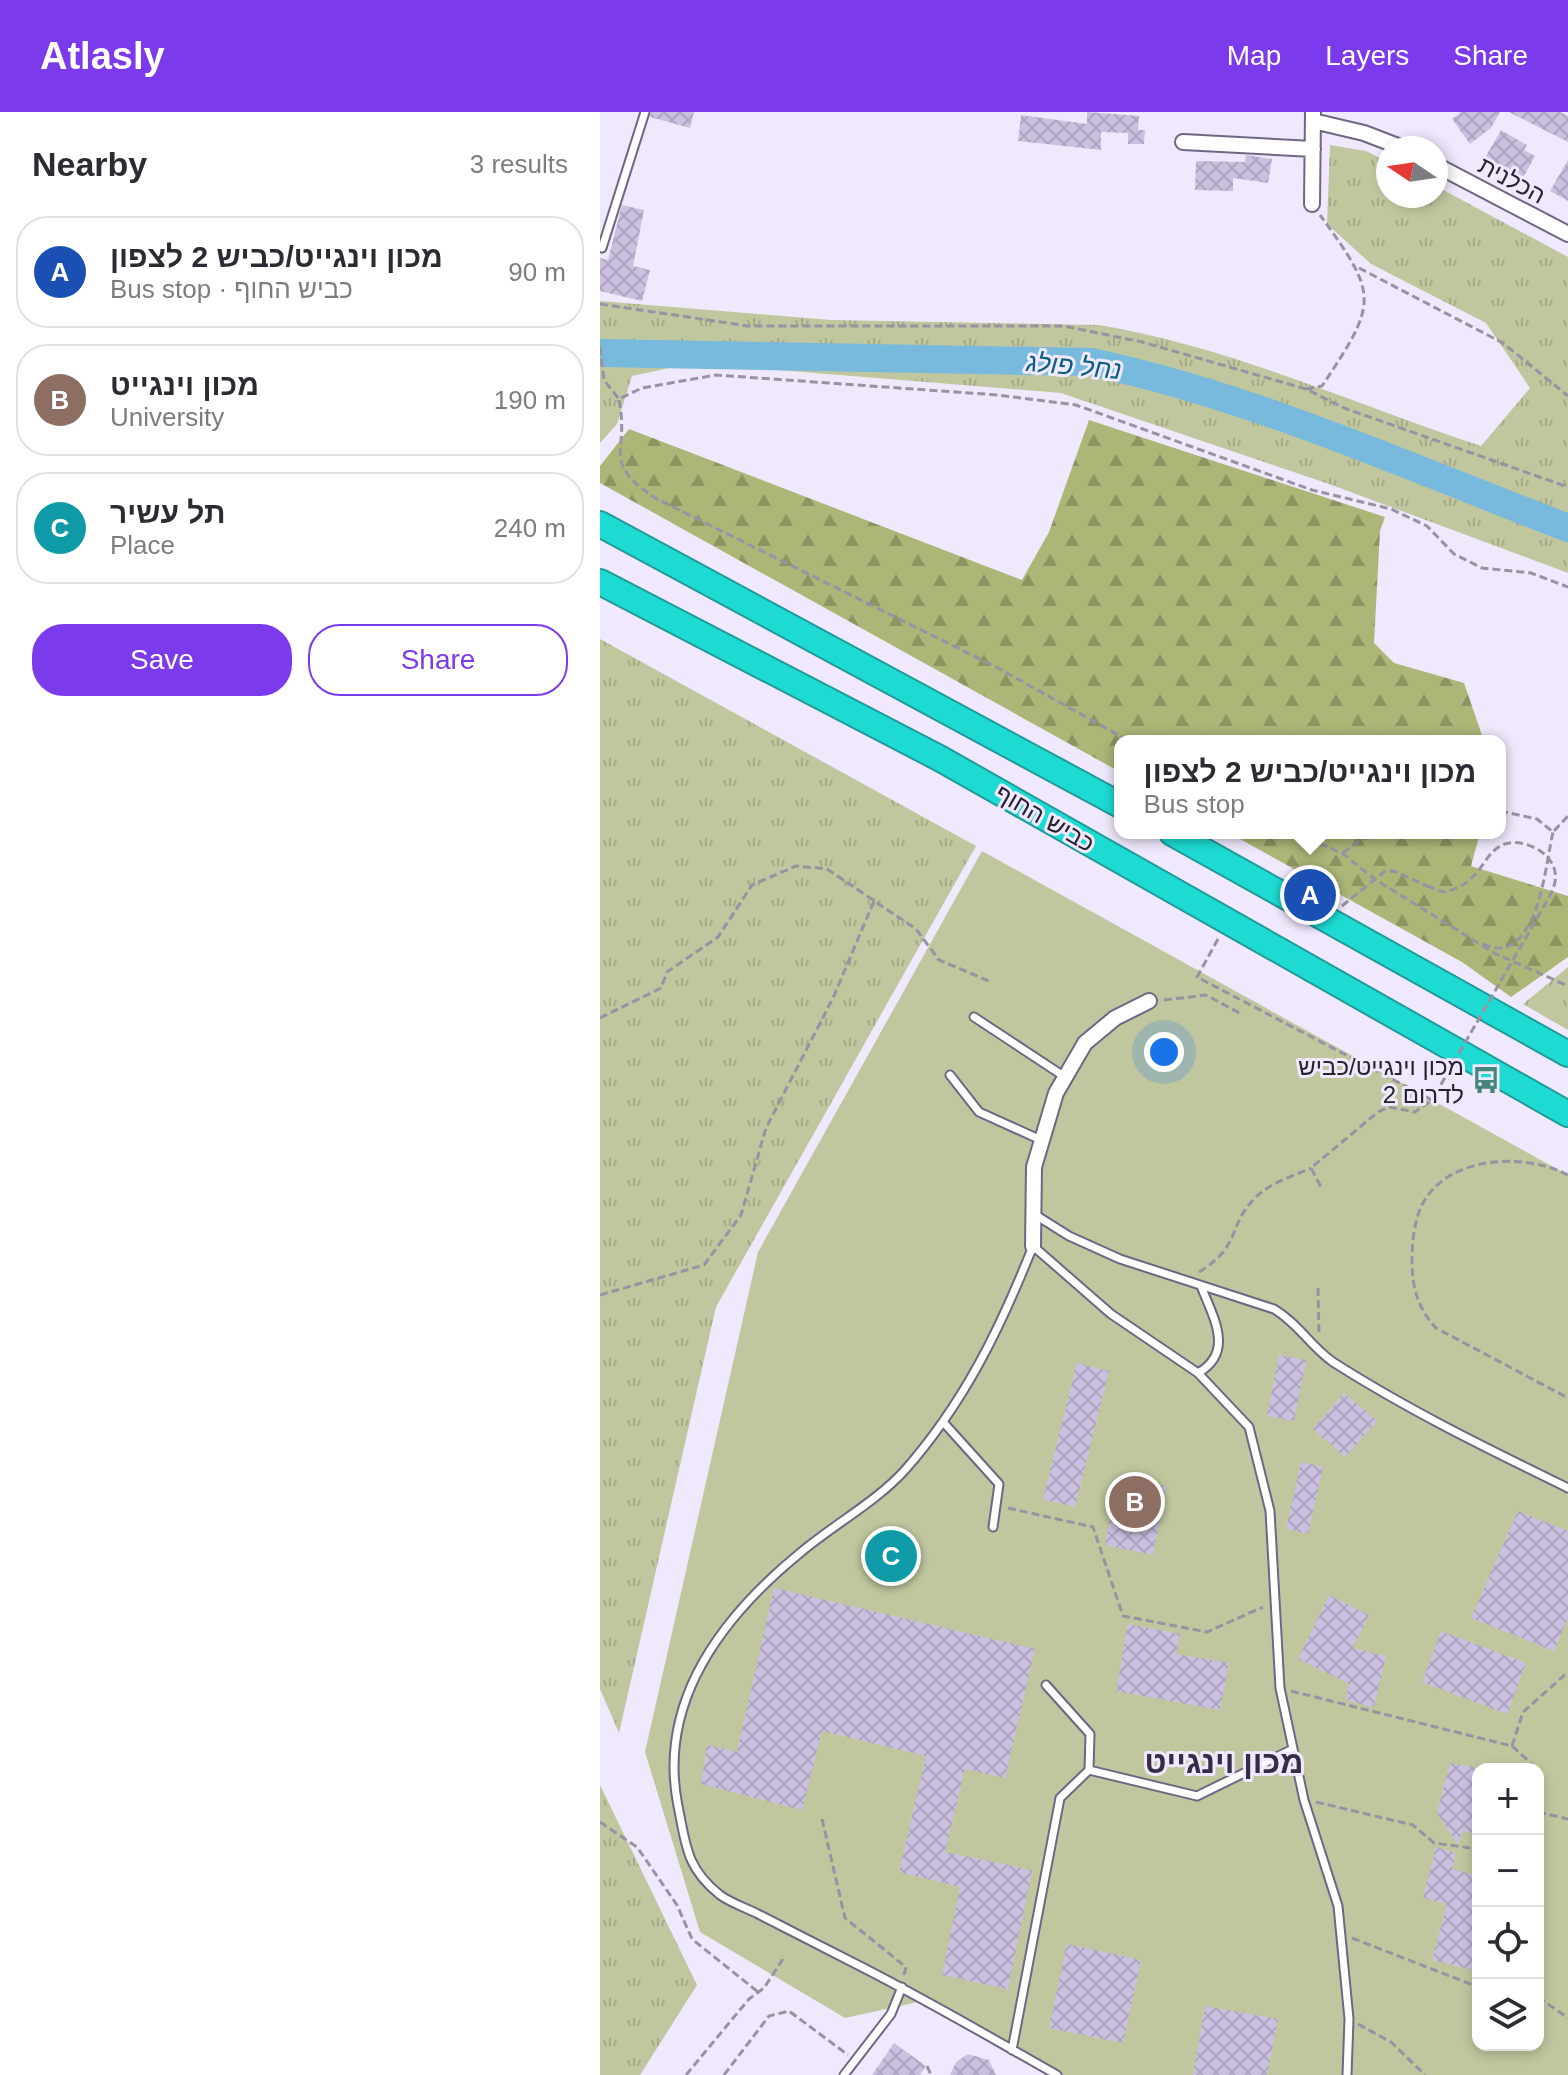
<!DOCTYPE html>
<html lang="en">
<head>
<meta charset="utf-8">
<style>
  body { margin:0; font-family:Helvetica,"Noto Sans Hebrew",sans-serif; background:#f7f7f7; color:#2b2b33 }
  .controls { position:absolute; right:24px; bottom:24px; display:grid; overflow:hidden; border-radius:16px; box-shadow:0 4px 12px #0003 }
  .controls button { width:72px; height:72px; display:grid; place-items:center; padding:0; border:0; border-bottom:2px solid #e1e1e2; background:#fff; color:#2b2b33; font:40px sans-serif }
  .compass { position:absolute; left:776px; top:24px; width:72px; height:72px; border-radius:50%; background:#fff; box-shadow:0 4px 12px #0003; rotate:283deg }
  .you { position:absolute; left:564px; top:940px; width:28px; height:28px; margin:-20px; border:6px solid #fff; border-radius:50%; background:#1a73e8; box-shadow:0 0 0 12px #1a73e833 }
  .badge { display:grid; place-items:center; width:52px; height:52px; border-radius:50%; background:#7c3aed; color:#fff; font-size:26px; font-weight:700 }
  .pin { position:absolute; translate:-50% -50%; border:4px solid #fff; box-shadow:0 2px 8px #0006 }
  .popup { position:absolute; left:514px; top:623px; width:392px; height:104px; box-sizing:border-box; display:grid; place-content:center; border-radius:16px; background:#fff; filter:drop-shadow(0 2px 6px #0005); font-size:26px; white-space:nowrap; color:#7c7c81 }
  .popup b { font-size:30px; color:#2b2b33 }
  .popup::after { content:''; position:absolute; left:50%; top:100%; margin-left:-16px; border:16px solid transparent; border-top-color:#fff }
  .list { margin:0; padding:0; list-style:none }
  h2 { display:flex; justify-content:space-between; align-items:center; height:104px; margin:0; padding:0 32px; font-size:34px }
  h2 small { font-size:26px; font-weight:400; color:#7c7c81 }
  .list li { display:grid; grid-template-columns:52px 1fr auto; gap:24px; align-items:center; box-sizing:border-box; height:112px; margin:0 16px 16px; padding:0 16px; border:2px solid #e1e1e2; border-radius:32px }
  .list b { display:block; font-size:30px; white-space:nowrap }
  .list p { margin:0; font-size:26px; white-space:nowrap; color:#7c7c81 }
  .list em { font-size:26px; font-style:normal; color:#7c7c81 }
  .actions { display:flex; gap:16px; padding:24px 32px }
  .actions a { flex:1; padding:18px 0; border:2px solid #7c3aed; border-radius:32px; text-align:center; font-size:28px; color:#7c3aed }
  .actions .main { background:#7c3aed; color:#fff }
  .icon { flex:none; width:44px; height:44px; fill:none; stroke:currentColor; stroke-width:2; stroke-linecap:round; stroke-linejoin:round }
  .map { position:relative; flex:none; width:968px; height:1963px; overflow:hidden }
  header { display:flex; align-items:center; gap:48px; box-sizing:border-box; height:112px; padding:0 40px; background:#7c3aed; color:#fff }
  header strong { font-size:38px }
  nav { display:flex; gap:44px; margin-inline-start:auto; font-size:28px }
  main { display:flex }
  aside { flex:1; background:#fff }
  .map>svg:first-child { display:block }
</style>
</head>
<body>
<header>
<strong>Atlasly</strong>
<nav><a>Map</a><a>Layers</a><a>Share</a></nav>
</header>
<main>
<aside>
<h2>Nearby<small>3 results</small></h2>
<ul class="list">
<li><span class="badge" style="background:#1a4fb4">A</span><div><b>מכון וינגייט/כביש 2 לצפון</b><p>Bus stop · כביש החוף</p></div><em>90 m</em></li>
<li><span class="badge" style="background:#8d6e63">B</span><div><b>מכון וינגייט</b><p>University</p></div><em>190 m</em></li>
<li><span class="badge" style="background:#0f9aa8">C</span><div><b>תל עשיר</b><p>Place</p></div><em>240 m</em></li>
</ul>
<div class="actions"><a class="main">Save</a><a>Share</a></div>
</aside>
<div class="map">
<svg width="968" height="1963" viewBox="0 0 968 1963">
  <defs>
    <pattern id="grass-tufts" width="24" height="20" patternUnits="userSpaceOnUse" patternTransform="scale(2)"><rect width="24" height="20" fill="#c0c79f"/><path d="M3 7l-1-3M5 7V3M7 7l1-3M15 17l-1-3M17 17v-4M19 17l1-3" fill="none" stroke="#a5ab89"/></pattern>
    <pattern id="forest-firs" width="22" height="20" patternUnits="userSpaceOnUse" patternTransform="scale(2)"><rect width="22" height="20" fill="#acb677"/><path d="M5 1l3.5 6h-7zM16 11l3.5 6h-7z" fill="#8c9462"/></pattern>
    <pattern id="building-cross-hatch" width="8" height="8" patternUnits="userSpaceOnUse" patternTransform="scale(2)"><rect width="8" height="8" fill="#ccc0e1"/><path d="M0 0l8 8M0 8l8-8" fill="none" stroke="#afa5c1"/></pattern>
  </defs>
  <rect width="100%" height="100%" fill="#f0e9fe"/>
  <path fill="url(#grass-tufts)" d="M730,33L766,39L788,50V84H836V74L968,145V461L729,372L461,281L93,251L32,264L17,312L0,331V189L231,208L499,213C631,235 754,292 881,334L930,276L886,211L771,152L727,112Z
    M0,527L376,734L116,1195L19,1621L0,1577Z
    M968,855V918L923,892Z
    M0,1673L97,1873L40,1963H0Z"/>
  <path fill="url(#forest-firs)" d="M489,308L785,405L780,419L774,531L794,551L864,571L884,629H520V660L0,371V354L29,317L422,468L449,420Z
    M629,721H880L871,754L968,784V845L911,885L862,850Z"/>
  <path fill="#c0c79f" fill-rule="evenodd" d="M382,739L968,1063V1963H453L318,1890L245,1906L100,1820L45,1640L158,1140ZM878,1657H938V1933H878Z"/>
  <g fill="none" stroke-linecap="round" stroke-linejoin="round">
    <path stroke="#77badd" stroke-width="28" d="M0,241L491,250C655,285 811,356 968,416"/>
  </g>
  <path fill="url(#building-cross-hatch)" d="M51,0H94L90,16L50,5Z
    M487,0L539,4L538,18H545L544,32H528V21L501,20V38L418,29L421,3L487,12Z
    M861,0H900L891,16L870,32L852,7Z
    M909,0H960L968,4V30Z
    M901,18L927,33L924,38L935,44L922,68L885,46Z
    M646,43L672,47L668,71L633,66V79L595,78L596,49L645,50Z
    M968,48V89L950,79Z
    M22,93L44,98L33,154L50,158L42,189L0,179V146L8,148Z
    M679,1243L706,1248L694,1309L667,1304Z
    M477,1251L509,1259L475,1395L443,1387Z
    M744,1281L777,1309L745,1345L713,1317Z
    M701,1350L723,1355L708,1422L686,1417Z
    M519,1365L566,1374L553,1443L505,1433Z
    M918,1399L968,1419V1506L954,1539L871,1506Z
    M174,1476L435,1537L405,1666L365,1657L345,1740L432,1758L408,1877L342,1863L360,1775L299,1760L326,1644L222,1619L202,1698L101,1672L107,1633L137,1640Z
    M729,1483L769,1503L753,1536L786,1544L774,1595L746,1588L749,1572L698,1547Z
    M528,1512L580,1522L576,1542L629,1551L620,1598L516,1579Z
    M841,1519L926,1551L907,1602L822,1570Z
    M850,1651L878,1656V1722L862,1719L858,1733L837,1701Z
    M836,1735L856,1741L852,1757L878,1764L874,1802L878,1803V1859L832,1848L847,1792L823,1786Z
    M467,1832L541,1848L523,1931L449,1916Z
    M605,1894L678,1907L667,1963H593Z
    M294,1931L326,1954L320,1963H272Z
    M368,1942L389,1948L396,1963H350L356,1950Z"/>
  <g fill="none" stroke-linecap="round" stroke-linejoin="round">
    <g stroke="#706583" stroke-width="11">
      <path id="lane" d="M2,136L45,0
        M374,905L465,965
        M350,963L379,1000L441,1028
        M434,1102L469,1124L520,1147L674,1197C699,1212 712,1236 733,1250C808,1298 888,1337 968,1376
        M598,1261C635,1240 613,1205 601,1174
        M344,1311L399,1372L393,1415
        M446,1573L490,1622L489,1658
        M412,1938L460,1686L489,1658L597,1684L693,1637
        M244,1963L291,1902L302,1875
        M457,1963C388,1924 320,1884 250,1849C219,1833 189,1818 158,1802C146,1796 131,1791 120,1783C86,1756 86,1733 78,1694C57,1589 123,1504 200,1441C233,1413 276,1390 305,1358C364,1291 400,1217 433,1134L511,1202L598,1261L649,1315L670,1399L680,1576L704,1688L738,1794L749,1907L747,1963"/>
    </g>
    <g stroke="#706583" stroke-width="18">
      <path id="street" d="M713,9L764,21L803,36
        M583,30L713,37
        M836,53L968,122
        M712,92L713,0
        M433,1134L434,1055L456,981L485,931L515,906L549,889"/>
    </g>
    <g stroke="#209a9a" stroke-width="28">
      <path id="highway" d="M0,412L520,693
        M0,470L341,647L968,1002
        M572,721L968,942"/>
    </g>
    <path stroke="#9892a3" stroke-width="3" stroke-dasharray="8 4" stroke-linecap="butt" d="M759,156L903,231L968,284
      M0,192L148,214H464L542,230L706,277L744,296L968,375
      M0,235L4,268L19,287L42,276L116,263L398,283L476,293L712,378L791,397L827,414L854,442L882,456L931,461L968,475
      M706,277L722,274C778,190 779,184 720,103
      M19,288C30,343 0,348 55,386L398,556L529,629
      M900,699L937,707L953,720L968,704
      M698,721L743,742L776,768L896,842L968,874
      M839,721L845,728L857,721
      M743,741L761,727L797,721
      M742,794L785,759H794L827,774
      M618,827L597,865L832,988L815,1000L789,995L778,1000L711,1056L721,1075
      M883,832C888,834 897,837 902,836C940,829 946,750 953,720
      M564,888L606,883L643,903
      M0,906L61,876L67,860L118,825L152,773L196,754L227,757L316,817L339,848L389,869
      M968,1063C925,1040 845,1043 821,1095C814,1111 812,1131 812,1149C812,1175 818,1197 836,1216L968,1286
      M599,1160C642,1134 627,1114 655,1086C669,1071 693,1064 711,1056
      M718,1176L719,1224
      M0,1183L104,1153L141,1103L166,1016L233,886L274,789
      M408,1396L493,1415L523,1504L607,1520L663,1495
      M691,1579L912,1634L933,1653V1657
      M912,1634L923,1600L968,1560
      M716,1690L813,1713L834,1731L878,1737
      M938,1700L968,1707
      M222,1707L245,1806L306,1855L304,1863
      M0,1710L37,1735L77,1793L92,1827L158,1880
      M752,1826L878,1875
      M938,1885L968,1906
      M758,1912L791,1930L825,1963
      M327,1954L331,1963
      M86,1963L149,1887L164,1876L183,1847
      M124,1963L169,1904L189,1899L248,1943"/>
    <use href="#lane" stroke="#fff" stroke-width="7"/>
    <use href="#street" stroke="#fff" stroke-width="14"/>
    <use href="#highway" stroke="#1ddbd3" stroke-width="24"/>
    <path stroke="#9892a3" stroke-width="3" stroke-dasharray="8 4" stroke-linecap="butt" d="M827,774L843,780C883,773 881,740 905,732C923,726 952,740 955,760C957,771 952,780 947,789L832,988"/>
  </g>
  <defs>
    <g id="bus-bare" transform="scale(2.16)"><path d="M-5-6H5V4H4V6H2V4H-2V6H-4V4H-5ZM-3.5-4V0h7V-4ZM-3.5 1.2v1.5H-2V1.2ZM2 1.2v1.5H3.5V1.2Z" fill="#44877a" stroke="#f0e9fe" stroke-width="2.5" paint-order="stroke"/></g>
  </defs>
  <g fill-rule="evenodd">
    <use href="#bus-bare" x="886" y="968"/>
  </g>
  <g text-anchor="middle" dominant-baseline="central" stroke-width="6" stroke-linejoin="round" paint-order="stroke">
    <g font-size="24" fill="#27222f" stroke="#f0e9fe">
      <text transform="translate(912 68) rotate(28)">הכלנית</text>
      <text transform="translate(445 706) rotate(30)">כביש החוף</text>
    </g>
    <g font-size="24" fill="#27222f" stroke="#f0e9fe" text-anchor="end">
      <text x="864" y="954">מכון וינגייט/כביש<tspan x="864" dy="28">2 לדרום</tspan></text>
    </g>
    <g font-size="26" font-style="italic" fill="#085f82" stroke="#f0e9fe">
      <text transform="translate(474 254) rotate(5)">נחל פולג</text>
    </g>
    <g font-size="32" font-weight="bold" fill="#372c47" stroke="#f0e9fe">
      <text x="624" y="1650">מכון וינגייט</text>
    </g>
  </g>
</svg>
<div class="controls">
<button>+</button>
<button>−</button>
<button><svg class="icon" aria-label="locate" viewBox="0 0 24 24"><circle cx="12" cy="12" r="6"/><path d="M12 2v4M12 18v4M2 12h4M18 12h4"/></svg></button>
<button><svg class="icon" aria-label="layers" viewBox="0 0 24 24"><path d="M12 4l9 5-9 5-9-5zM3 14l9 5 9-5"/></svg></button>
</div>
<svg class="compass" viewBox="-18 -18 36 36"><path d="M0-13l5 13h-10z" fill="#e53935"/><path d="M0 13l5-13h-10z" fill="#7c7c81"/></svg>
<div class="you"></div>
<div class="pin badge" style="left:710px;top:783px;background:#1a4fb4">A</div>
<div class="popup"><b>מכון וינגייט/כביש 2 לצפון</b>Bus stop</div>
<div class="pin badge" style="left:535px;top:1390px;background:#8d6e63">B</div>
<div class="pin badge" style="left:291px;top:1444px;background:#0f9aa8">C</div>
</div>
</main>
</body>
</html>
